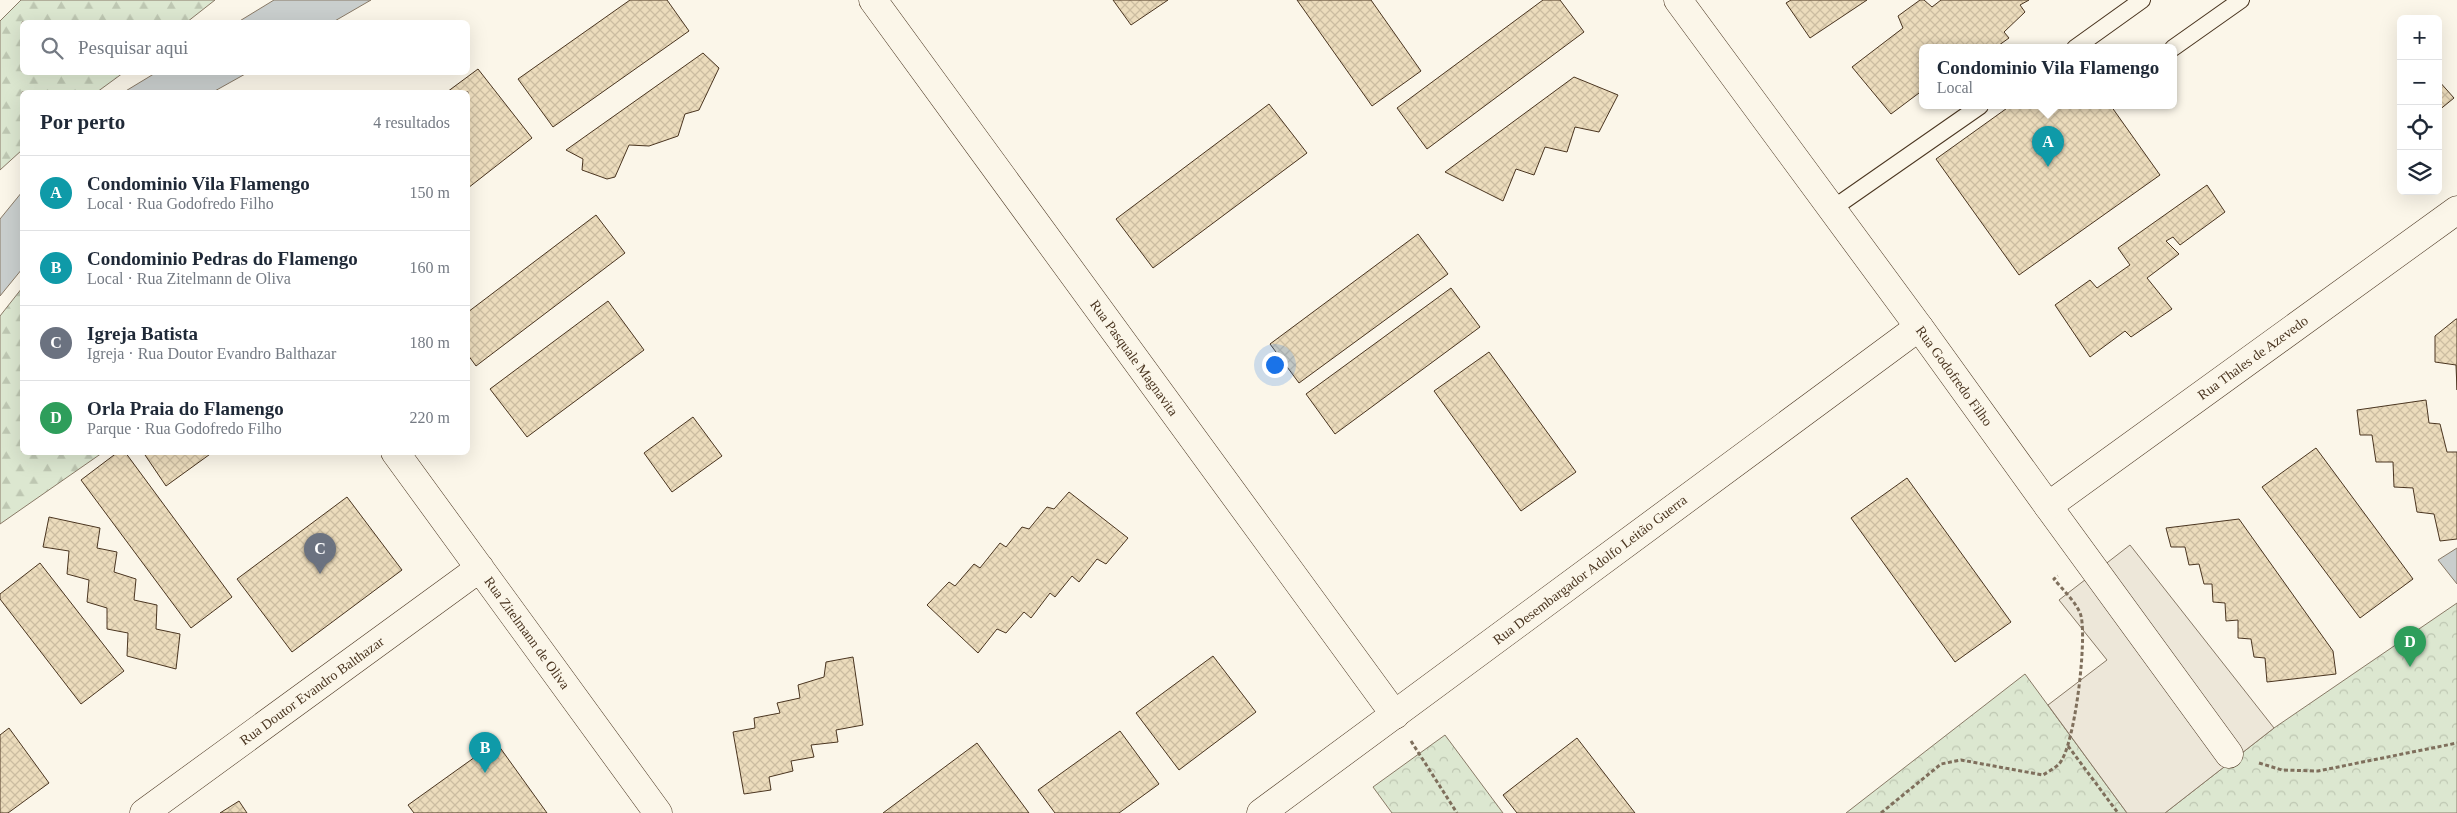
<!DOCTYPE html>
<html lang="pt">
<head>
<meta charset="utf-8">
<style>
  body { margin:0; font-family:"Times New Roman",serif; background:#f6f6f7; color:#1f2937 }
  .controls { position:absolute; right:15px; top:15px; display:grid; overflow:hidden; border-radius:8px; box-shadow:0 5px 20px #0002 }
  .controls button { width:45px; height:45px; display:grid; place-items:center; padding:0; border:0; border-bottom:1px solid #e0e1e3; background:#fff; color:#1f2937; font:25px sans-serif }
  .you { position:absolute; left:1274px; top:364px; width:18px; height:18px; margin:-12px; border:4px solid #fff; border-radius:50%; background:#1a73e8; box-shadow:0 0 0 8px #1a73e833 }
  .badge { display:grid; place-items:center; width:32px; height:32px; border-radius:50%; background:#db2777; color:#fff; font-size:16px; font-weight:700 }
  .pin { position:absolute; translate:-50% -41px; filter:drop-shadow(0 1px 2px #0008) }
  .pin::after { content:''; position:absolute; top:26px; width:18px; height:15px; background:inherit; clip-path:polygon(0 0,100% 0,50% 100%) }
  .popup { position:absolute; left:1919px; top:44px; width:258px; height:65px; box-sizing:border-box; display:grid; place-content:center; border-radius:8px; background:#fff; filter:drop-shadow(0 1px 4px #0005); font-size:16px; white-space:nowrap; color:#747a83 }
  .popup b { font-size:19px; color:#1f2937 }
  .popup::after { content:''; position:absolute; left:50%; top:100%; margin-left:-10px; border:10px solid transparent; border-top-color:#fff }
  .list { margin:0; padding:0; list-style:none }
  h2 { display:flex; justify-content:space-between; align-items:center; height:65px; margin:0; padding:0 20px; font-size:21px }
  h2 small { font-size:16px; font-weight:400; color:#747a83 }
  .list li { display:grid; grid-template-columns:32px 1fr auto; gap:15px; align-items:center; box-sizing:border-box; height:75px; padding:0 20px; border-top:1px solid #e0e1e3 }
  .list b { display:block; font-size:19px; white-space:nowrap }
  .list p { margin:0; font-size:16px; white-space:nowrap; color:#747a83 }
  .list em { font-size:16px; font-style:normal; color:#747a83 }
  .icon { flex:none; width:28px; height:28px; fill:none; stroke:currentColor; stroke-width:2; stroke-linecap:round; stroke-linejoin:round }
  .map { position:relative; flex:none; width:2457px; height:813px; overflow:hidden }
  .search { position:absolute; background:#fff; box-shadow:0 5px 20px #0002; left:20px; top:20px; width:450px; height:55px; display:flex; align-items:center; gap:12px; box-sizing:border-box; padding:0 18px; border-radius:8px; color:#747a83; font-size:19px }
  .panel { position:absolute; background:#fff; box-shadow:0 5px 20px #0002; left:20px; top:90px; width:450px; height:365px; border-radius:8px }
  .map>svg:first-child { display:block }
</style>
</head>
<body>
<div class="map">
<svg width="2457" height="813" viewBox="0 0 2457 813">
  <defs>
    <pattern id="forest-firs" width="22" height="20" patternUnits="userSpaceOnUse" patternTransform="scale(1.25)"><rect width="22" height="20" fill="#dce7d0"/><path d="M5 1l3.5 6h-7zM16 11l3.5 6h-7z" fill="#bec7b2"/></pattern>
    <pattern id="park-crowns" width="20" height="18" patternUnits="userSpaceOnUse" patternTransform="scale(1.25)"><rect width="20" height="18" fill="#dce7d0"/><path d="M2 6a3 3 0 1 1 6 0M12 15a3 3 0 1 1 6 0" fill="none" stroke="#bec7b2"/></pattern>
    <pattern id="building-cross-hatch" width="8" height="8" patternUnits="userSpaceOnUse" patternTransform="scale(1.25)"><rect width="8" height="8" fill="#ecdcbc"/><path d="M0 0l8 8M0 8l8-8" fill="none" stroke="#ccbda1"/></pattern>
  </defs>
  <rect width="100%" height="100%" fill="#fbf6e9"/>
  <path fill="url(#forest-firs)" stroke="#887966" d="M21,0H215L187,22H22V72L123,73L97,92H22V150L0,170V21Z
    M22,288V452L102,453L0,524V316Z"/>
  <path fill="url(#park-crowns)" stroke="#887966" d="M2457,603V813H2165L2274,728Z
    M2025,674L2127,813H1846Z
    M1445,735L1503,813H1392L1373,787Z"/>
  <path fill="#ede7d9" stroke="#887966" d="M2130,545L2274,728L2165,813H2127L2048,705L2107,660L2059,600Z"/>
  <path fill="#c9cecd" stroke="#887966" d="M274,0H371L333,22H238Z
    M157,72H247V73L213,92H124Z
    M22,192V269L0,296V219Z
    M2457,548V584L2438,560Z"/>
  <path fill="url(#building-cross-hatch)" stroke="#4a3520" d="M630,0H667L689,31L553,127L518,79Z
    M1113,0H1168L1131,25Z
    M1297,0H1371L1421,71L1372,106Z
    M1543,0H1560L1584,32L1427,149L1397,108Z
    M1791,0H1867L1810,38L1786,3Z
    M1920,0H1924L1932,7L1941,0H2029L2020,5L2025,12L2004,32L2009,38L1995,48H1923V90L1891,114L1852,67L1903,28L1898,16Z
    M703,53L719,68L699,110L685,114L678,136L649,146L629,145L615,177L607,179L582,170L583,159L566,150Z
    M478,69L532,138L468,188V92H447Z
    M1574,77L1618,95L1599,132L1575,127L1567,152L1545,147L1534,175L1516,169L1503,201L1445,172Z
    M2438,80L2454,98L2438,111Z
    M1269,104L1307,153L1153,268L1116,219Z
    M2010,106H2111L2160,175L2019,275L1936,159Z
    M2207,185L2225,212L2180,245L2173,237L2166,241L2179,254L2147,278L2172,309L2131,337L2125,331L2090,357L2055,305L2090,280L2097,288L2130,265L2118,248Z
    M596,215L625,253L476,366L468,355V312Z
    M1418,234L1448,274L1299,383L1270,344Z
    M1451,288L1480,327L1335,434L1306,394Z
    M608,301L644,350L527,437L490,389Z
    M2456,319H2457V390L2456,365L2435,362V336Z
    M1489,352L1576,472L1521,511L1434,391Z
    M2426,400L2429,423L2440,424L2447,452H2457V539L2440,541L2434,514L2417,512L2413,488L2394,487L2393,462H2376L2372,435H2360L2357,410Z
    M693,417L722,456L672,492L644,453Z
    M2316,448L2413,579L2360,618L2262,487Z
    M118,452H125L232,597L191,628L81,480Z
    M143,452H213L166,486Z
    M1907,478L2011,622L1955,662L1851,518Z
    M1069,492L1128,538L1106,564L1097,559L1079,582L1072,576L1055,597L1050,593L1031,618L1024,612L1006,633L997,629L978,653L927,605L949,582L955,586L974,564L980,568L1000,543L1006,547L1022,527L1029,529L1047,507L1054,509Z
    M347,497L402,570L292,652L237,579Z
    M49,517L100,528L97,548L117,552L114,572L136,579L134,600L157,605L156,629L180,634L176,669L127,656L128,633L107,629V608L87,602L89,580L67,574L69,551L43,547Z
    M2239,519L2333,651L2336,674L2267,682L2265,658L2254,657L2251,639L2238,638V620L2226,621L2225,603L2213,602L2212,584H2204L2199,564L2189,565L2185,547H2171L2166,528Z
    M40,563L124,671L81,704L0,599V594Z
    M1213,656L1256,712L1179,770L1136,713Z
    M853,657L863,725L836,730L838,742L811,745L814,757L791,761L793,771L769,777L771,790L744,794L733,732L755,728L754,718L780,713L777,703L800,698L798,685L824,677L826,662Z
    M9,728L49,783L8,813H0V735Z
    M1120,731L1159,784L1119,813H1055L1038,790Z
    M1577,738L1635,813H1517L1503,795Z
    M496,742L547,813H414L408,805Z
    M977,743L1029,813H883Z
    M239,801L247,813H220Z"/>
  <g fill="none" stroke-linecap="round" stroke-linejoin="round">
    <g stroke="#4a3520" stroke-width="18">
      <path id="lane" d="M2075,48L2142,0
        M2173,48L2241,0
        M1832,209L1980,106"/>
    </g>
    <g stroke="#4a3520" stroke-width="29">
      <path id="street" d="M873,0L1395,715
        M1678,0L1919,327
        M395,452L658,813
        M2048,506L2229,754
        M144,813L480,568"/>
    </g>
    <g stroke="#4a3520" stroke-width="29">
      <path id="secondary" d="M1261,813L1919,327L2048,506L2457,210"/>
    </g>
    <path stroke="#7f6f5c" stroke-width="3" stroke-dasharray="4 2.5" stroke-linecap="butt" d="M1411,741L1457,813
      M2068,746L2118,813
      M2259,763L2282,770L2318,771L2457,743
      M1881,813L1941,764L1961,760L2043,775C2048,772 2055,768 2059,764C2075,747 2087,640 2081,616C2078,604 2062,589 2054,579L2058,576"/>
    <use href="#lane" stroke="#fbf6e9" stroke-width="16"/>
    <use href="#street" stroke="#fbf6e9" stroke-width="28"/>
    <use href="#secondary" stroke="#fbf6e9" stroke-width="28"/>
  </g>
  <g text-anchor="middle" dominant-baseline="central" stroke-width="4" stroke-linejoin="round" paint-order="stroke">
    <g font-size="14" fill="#4a3520" stroke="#fbf6e9">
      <text transform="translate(1134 358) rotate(54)">Rua Pasquale Magnavita</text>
      <text transform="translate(2253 358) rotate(-36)">Rua Thales de Azevedo</text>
      <text transform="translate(1954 376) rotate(54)">Rua Godofredo Filho</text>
      <text transform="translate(1590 570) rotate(-37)">Rua Desembargador Adolfo Leitão Guerra</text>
      <text transform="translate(527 633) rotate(54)">Rua Zitelmann de Oliva</text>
      <text transform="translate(312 691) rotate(-36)">Rua Doutor Evandro Balthazar</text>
    </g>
  </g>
</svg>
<div class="controls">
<button>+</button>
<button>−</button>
<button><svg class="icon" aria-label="locate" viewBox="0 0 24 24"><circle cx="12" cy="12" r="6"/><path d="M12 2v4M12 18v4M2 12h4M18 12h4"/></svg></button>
<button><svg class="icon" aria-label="layers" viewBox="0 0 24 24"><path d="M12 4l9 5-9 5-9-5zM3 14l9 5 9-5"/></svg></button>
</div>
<div class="you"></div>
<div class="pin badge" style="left:2048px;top:167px;background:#0f9aa8">A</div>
<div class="popup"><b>Condominio Vila Flamengo</b>Local</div>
<div class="pin badge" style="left:485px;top:773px;background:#0f9aa8">B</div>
<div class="pin badge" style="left:320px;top:574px;background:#6b7280">C</div>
<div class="pin badge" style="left:2410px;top:667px;background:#2e9e5b">D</div>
<div class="search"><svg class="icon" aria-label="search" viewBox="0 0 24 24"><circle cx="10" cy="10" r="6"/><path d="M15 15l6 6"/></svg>Pesquisar aqui</div>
<section class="panel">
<h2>Por perto<small>4 resultados</small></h2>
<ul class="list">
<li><span class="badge" style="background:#0f9aa8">A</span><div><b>Condominio Vila Flamengo</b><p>Local · Rua Godofredo Filho</p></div><em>150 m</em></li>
<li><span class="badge" style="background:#0f9aa8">B</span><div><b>Condominio Pedras do Flamengo</b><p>Local · Rua Zitelmann de Oliva</p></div><em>160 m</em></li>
<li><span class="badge" style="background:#6b7280">C</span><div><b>Igreja Batista</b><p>Igreja · Rua Doutor Evandro Balthazar</p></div><em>180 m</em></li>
<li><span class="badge" style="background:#2e9e5b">D</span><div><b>Orla Praia do Flamengo</b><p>Parque · Rua Godofredo Filho</p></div><em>220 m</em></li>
</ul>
</section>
</div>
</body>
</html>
